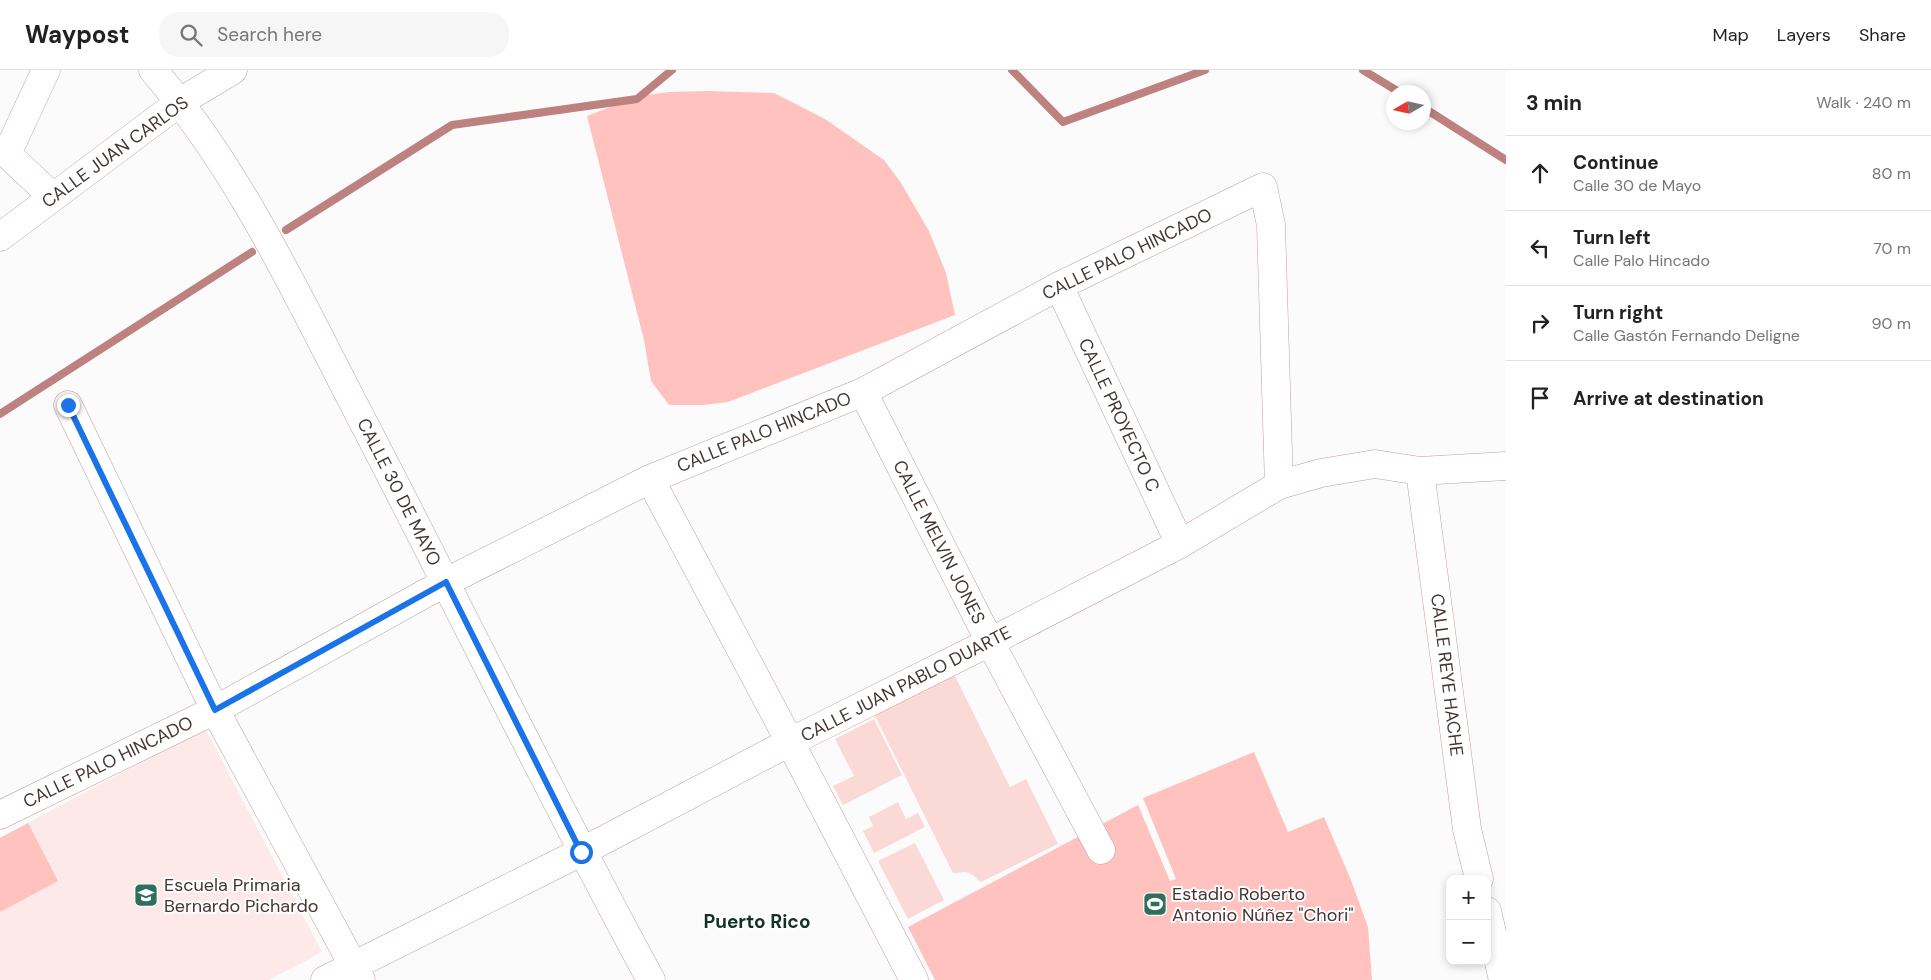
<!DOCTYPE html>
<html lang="en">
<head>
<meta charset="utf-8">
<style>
  body { margin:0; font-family:"DM Sans",sans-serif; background:#f6f6f6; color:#222 }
  .controls { position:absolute; right:15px; bottom:15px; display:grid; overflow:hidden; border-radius:10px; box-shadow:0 2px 8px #0003 }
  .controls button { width:45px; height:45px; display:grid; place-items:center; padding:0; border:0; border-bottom:1px solid #e0e0e0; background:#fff; color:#222; font:25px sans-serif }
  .compass { position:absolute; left:1386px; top:15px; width:45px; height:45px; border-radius:50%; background:#fff; box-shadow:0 2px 8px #0003; rotate:261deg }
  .stop { position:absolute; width:15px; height:15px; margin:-11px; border:4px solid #1a73e8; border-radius:50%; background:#fff }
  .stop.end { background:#1a73e8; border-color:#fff; box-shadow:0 1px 5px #0008 }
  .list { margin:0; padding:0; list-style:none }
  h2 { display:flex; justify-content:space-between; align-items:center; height:65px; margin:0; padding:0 20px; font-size:21px }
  h2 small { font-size:16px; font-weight:400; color:#767676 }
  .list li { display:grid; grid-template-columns:32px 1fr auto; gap:15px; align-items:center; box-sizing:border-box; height:75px; padding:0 20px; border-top:1px solid #e0e0e0 }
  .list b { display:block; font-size:19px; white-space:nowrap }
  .list p { margin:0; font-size:16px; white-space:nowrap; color:#767676 }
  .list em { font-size:16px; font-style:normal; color:#767676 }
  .icon { flex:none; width:28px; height:28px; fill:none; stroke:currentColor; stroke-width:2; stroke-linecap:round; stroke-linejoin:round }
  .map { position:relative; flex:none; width:1506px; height:910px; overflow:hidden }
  header { display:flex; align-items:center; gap:30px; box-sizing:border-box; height:70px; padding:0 25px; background:#fff; border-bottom:1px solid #e0e0e0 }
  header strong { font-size:24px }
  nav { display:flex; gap:28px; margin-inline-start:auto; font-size:18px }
  .search { width:350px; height:45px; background:#f6f6f6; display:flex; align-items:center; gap:12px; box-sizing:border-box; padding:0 18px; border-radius:20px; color:#767676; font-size:19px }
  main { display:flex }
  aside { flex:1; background:#fff }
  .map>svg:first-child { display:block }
</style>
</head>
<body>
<header>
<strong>Waypost</strong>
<div class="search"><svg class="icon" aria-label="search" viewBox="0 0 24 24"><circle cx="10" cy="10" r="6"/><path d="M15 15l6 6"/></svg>Search here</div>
<nav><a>Map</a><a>Layers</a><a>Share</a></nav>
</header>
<main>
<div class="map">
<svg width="1506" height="910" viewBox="0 0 1506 910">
  <rect width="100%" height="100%" fill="#fbfbfb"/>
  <path fill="#fde9e8" d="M205,658L322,882L269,910H0V768Z"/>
  <path fill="#ffc2be" d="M707,21L774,23L825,49L884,90L901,113L929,161L946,203L955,245L728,332L704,335H669L651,311L644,270L587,46L638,26L669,22Z
    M1254,682L1288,762L1324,747L1351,810L1368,857L1372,910H935L908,857L1138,735L1170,811L1176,809L1143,728Z
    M28,753L58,811L0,842V768Z"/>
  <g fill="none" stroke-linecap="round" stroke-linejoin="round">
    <path stroke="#bd817f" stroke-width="8" d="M1012,0L1063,52L1205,0
      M1363,0L1399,22
      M1424,38L1506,90
      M286,160L452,55L637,29L672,0
      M0,344L252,182"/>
  </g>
  <path fill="#fad9d7" d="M949,594L1010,717L1026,709L1058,774L981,812L973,805L966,802L953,803L869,634Z
    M874,649L902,705L843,735L833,716L854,706L835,669Z
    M898,732L906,749L918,743L925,757L874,783L863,761L873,756L869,747Z
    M915,773L944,830L908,849L878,791Z"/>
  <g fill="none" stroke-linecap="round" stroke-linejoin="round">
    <g stroke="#c49e9c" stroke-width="29">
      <path id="minor" d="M153,0C241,102 297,225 359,344C457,532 549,723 651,910
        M0,82L7,84L53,127
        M7,84L46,0
        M0,167L180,32L233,0
        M1059,216L1180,474
        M863,322L990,572L1101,780
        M68,335L215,640L361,910
        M1420,401L1467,759L1479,809
        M650,409L790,672L914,910
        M0,745L215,640L446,512L650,409L863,322L1059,216L1263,117L1271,155L1279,415
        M1487,841L1503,910
        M325,910L581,782L790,672L990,572L1180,474L1279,415L1321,403L1375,394L1420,401L1506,396"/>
    </g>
    <use href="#minor" stroke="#fff" stroke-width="28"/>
  </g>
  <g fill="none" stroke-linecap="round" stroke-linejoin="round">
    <path stroke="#1a73e8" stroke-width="6" d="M68,335L215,640L446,512L581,782"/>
  </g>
  <defs>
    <g id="school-square" transform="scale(1.25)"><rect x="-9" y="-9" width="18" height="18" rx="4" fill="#2e6e5c" stroke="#fff"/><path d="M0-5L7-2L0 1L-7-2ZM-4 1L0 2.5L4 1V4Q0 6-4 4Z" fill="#fff"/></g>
    <g id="stadium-square" transform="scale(1.25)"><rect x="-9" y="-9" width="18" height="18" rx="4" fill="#2e6e5c" stroke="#fff"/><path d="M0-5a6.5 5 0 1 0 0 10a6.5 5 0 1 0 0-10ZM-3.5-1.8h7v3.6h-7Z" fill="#fff"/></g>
  </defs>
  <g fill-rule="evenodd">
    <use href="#school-square" x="146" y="825"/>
    <use href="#stadium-square" x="1155" y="834"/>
  </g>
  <g text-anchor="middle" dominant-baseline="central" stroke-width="4" stroke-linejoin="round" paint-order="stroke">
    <g font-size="18" fill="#453534" stroke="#fff">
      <text transform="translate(115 82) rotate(-36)">CALLE JUAN CARLOS</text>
      <text transform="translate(1127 184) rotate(-26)">CALLE PALO HINCADO</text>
      <text transform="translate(1119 345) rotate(65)">CALLE PROYECTO C</text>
      <text transform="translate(764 362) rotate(-22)">CALLE PALO HINCADO</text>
      <text transform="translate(399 422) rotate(63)">CALLE 30 DE MAYO</text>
      <text transform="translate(939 472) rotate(63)">CALLE MELVIN JONES</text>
      <text transform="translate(1447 605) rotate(83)">CALLE REYE HACHE</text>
      <text transform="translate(906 614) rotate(-27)">CALLE JUAN PABLO DUARTE</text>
      <text transform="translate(108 692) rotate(-26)">CALLE PALO HINCADO</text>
    </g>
    <g font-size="18" fill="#453534" stroke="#fff" text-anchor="start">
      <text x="164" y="815">Escuela Primaria<tspan x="164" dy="21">Bernardo Pichardo</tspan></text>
      <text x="1172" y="824">Estadio Roberto<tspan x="1172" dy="21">Antonio Núñez "Chori"</tspan></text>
    </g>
    <g font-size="19" font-weight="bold" fill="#123128" stroke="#fff">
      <text x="757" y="851">Puerto Rico</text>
    </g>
  </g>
</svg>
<div class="controls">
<button>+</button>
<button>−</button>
</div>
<svg class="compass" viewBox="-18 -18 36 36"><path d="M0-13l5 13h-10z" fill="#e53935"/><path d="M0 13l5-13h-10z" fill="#767676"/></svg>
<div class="stop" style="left:581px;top:782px"></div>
<div class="stop end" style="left:68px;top:335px"></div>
</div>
<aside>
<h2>3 min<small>Walk · 240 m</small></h2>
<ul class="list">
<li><svg class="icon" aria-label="ahead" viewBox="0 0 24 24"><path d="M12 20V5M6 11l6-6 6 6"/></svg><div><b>Continue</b><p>Calle 30 de Mayo</p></div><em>80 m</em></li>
<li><svg class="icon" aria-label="left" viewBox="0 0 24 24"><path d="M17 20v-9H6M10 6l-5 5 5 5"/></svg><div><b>Turn left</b><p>Calle Palo Hincado</p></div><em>70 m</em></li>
<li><svg class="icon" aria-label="right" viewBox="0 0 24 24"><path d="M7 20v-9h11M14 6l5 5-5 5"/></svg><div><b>Turn right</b><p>Calle Gastón Fernando Deligne</p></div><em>90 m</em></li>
<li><svg class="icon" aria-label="arrive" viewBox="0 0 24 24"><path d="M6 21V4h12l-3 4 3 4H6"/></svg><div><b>Arrive at destination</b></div></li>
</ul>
</aside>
</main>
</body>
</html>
